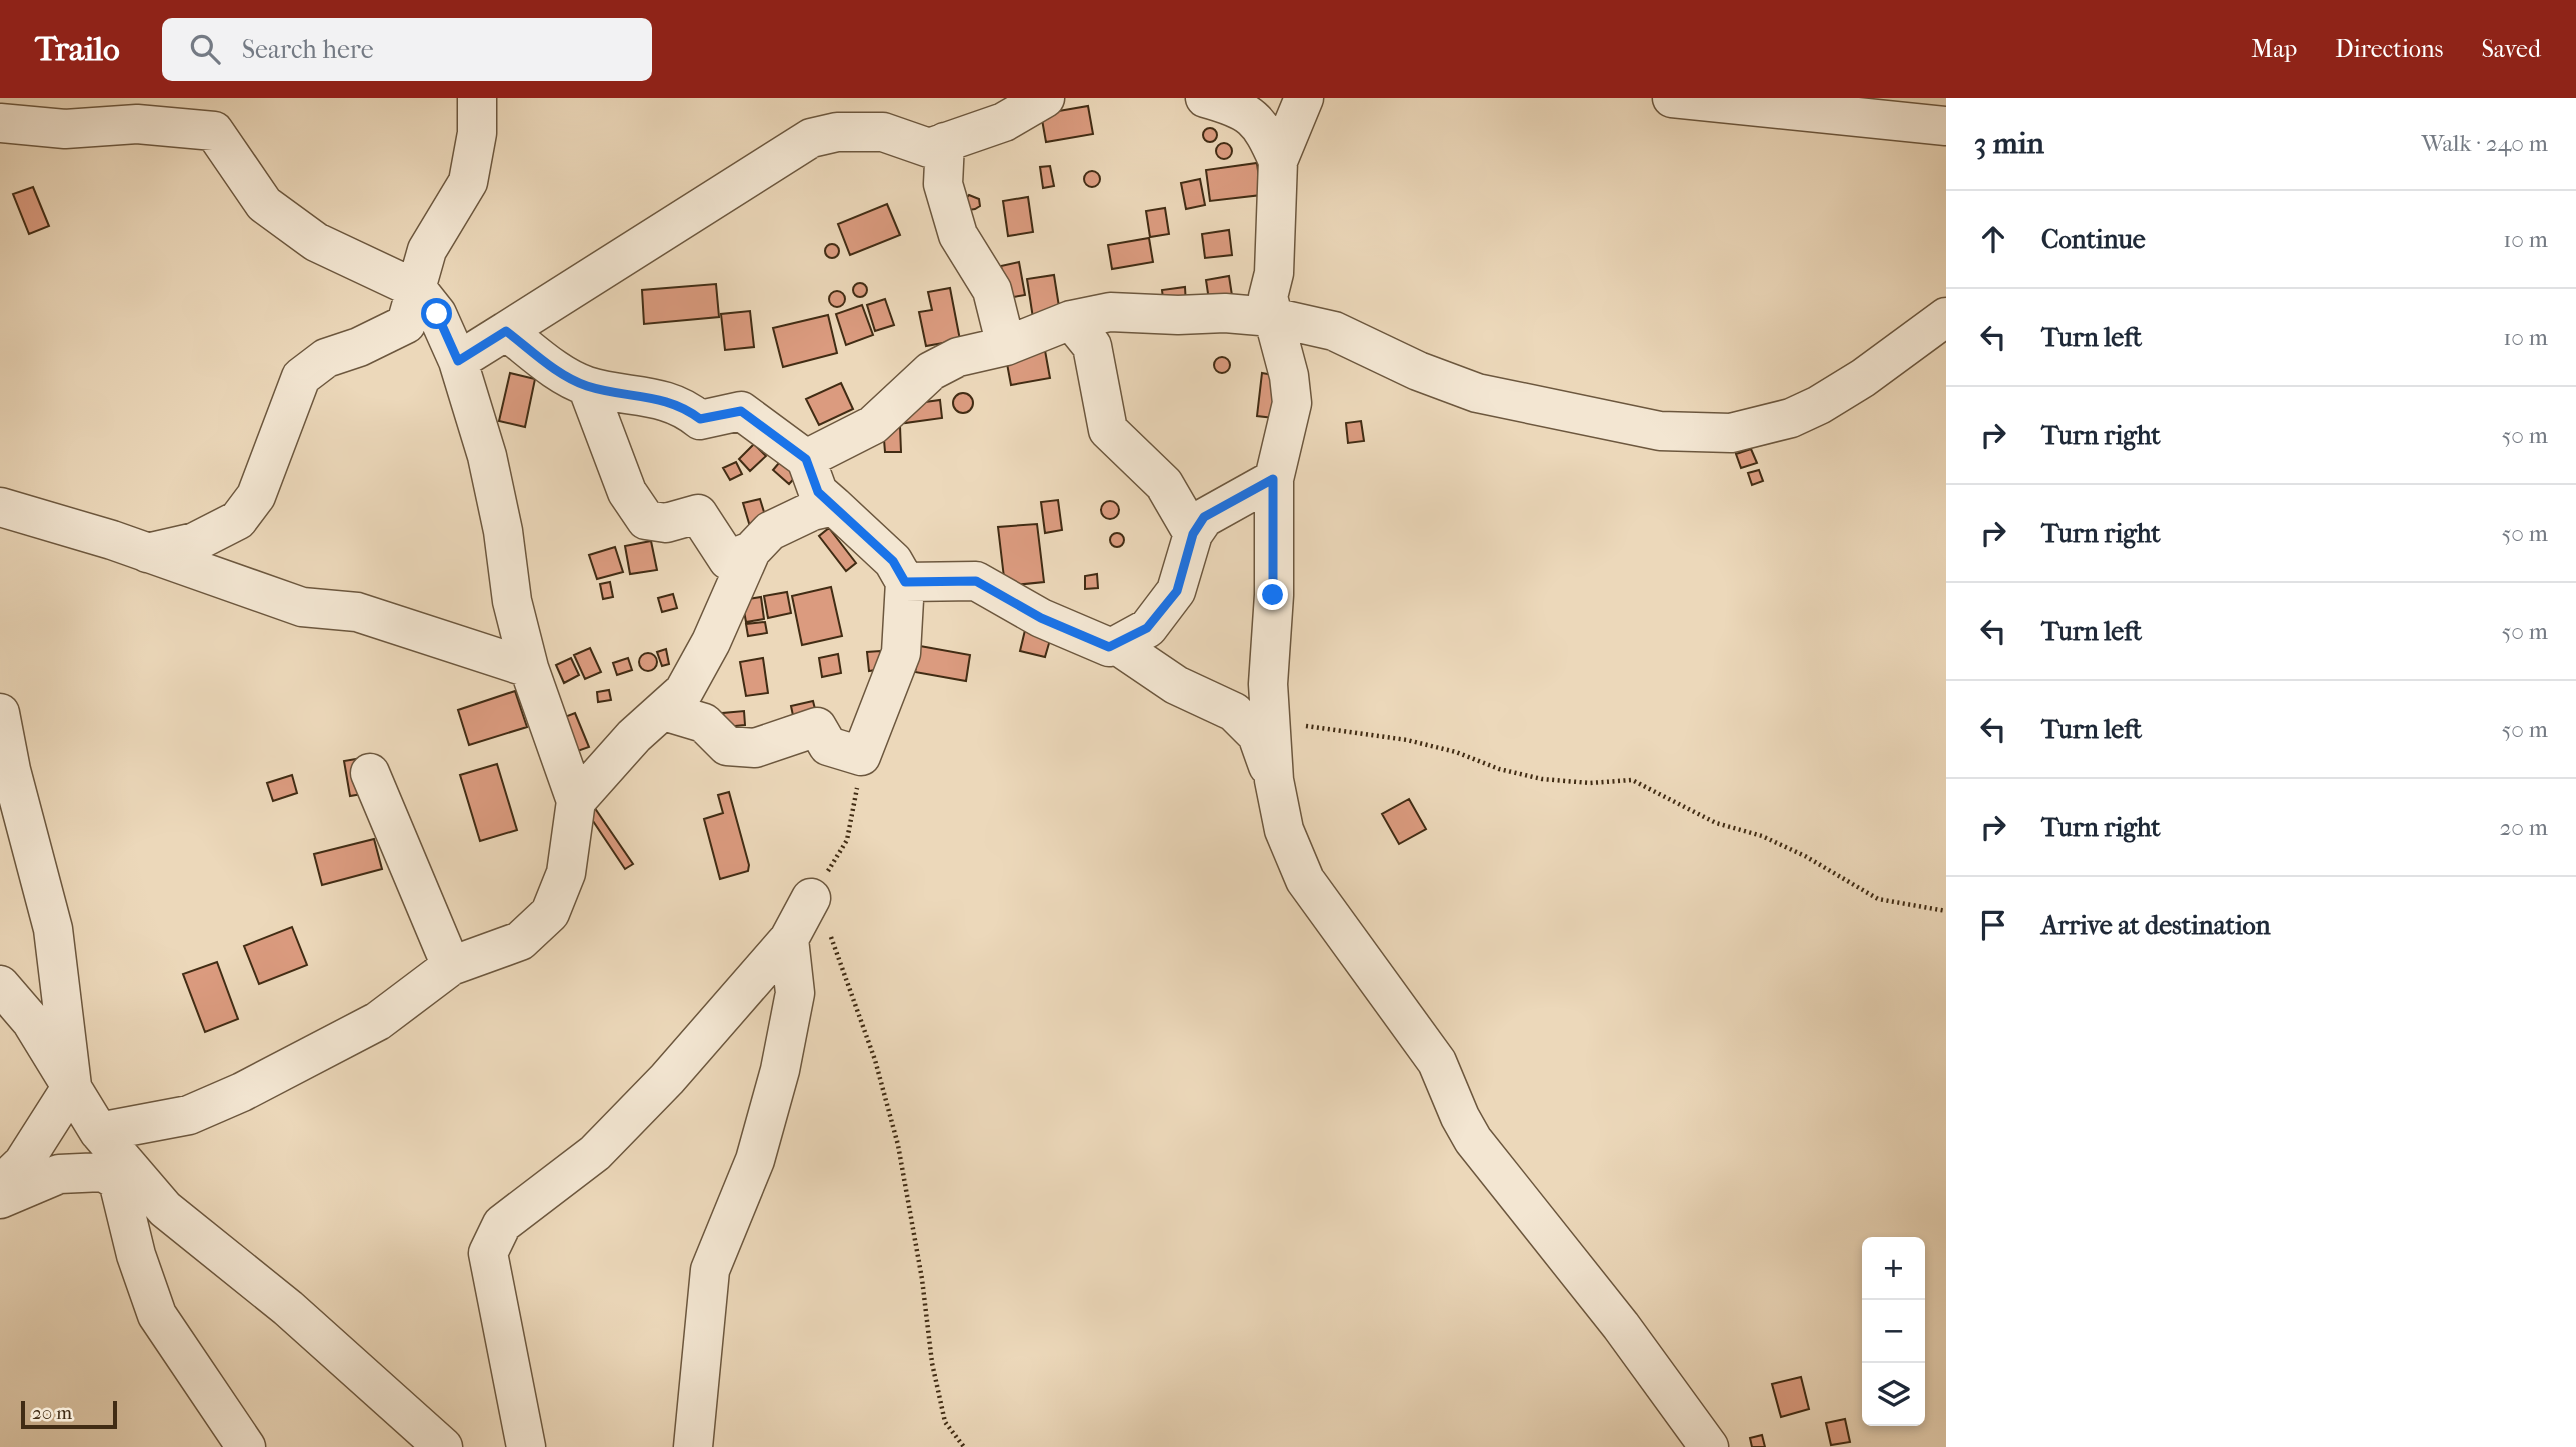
<!DOCTYPE html>
<html lang="en">
<head>
<meta charset="utf-8">
<style>
  body { margin:0; font-family:"IM FELL French Canon",serif; background:#f2f2f3; color:#1f2937 }
  .controls { position:absolute; right:21px; bottom:21px; display:grid; overflow:hidden; border-radius:10px; box-shadow:0 4px 10px #0003 }
  .controls button { width:63px; height:63px; display:grid; place-items:center; padding:0; border:0; border-bottom:2px solid #e0e1e3; background:#fff; color:#1f2937; font:35px sans-serif }
  .scale { position:absolute; left:21px; bottom:18px; width:96px; box-sizing:border-box; padding-left:7px; border:4px solid #412c14; border-top:0; font-size:19px; line-height:24px; white-space:nowrap; color:#412c14; -webkit-text-stroke:5px #f3e6d2; paint-order:stroke }
  .stop { position:absolute; width:21px; height:21px; margin:-16px; border:5px solid #1a73e8; border-radius:50%; background:#fff }
  .stop.end { background:#1a73e8; border-color:#fff; box-shadow:0 2px 7px #0008 }
  .list { margin:0; padding:0; list-style:none }
  h2 { display:flex; justify-content:space-between; align-items:center; height:91px; margin:0; padding:0 28px; font-size:30px }
  h2 small { font-size:23px; font-weight:400; color:#747a83 }
  .list li { display:grid; grid-template-columns:46px 1fr auto; gap:21px; align-items:center; box-sizing:border-box; height:98px; padding:0 28px; border-top:2px solid #e0e1e3 }
  .list b { display:block; font-size:26px; white-space:nowrap }
  .list em { font-size:23px; font-style:normal; color:#747a83 }
  .icon { flex:none; width:38px; height:38px; fill:none; stroke:currentColor; stroke-width:2; stroke-linecap:round; stroke-linejoin:round }
  .map { position:relative; flex:none; width:1946px; height:1349px; overflow:hidden }
  header { display:flex; align-items:center; gap:42px; box-sizing:border-box; height:98px; padding:0 35px; background:#8f2418; color:#fff }
  header strong { font-size:33px }
  nav { display:flex; gap:38px; margin-inline-start:auto; font-size:24px }
  .search { width:490px; height:63px; background:#f2f2f3; display:flex; align-items:center; gap:18px; box-sizing:border-box; padding:0 24px; border-radius:10px; color:#747a83; font-size:26px }
  main { display:flex }
  aside { flex:1; background:#fff }
  .map>svg:first-child { display:block }
</style>
</head>
<body>
<header>
<strong>Trailo</strong>
<div class="search"><svg class="icon" aria-label="search" viewBox="0 0 24 24"><circle cx="10" cy="10" r="6"/><path d="M15 15l6 6"/></svg>Search here</div>
<nav><a>Map</a><a>Directions</a><a>Saved</a></nav>
</header>
<main>
<div class="map">
<svg width="1946" height="1349" viewBox="0 0 1946 1349">
  <rect width="100%" height="100%" fill="#ecd8ba"/>
  <filter id="stains"><feTurbulence type="fractalNoise" baseFrequency=".00286" numOctaves="4"/><feColorMatrix values="0 0 0 0 .2 0 0 0 0 .09 0 0 0 0 .02 0 0 0 .5 -.17"/></filter>
  <radialGradient id="worn" r=".72"><stop offset=".6" stop-color="#630" stop-opacity="0"/><stop offset="1" stop-color="#630" stop-opacity=".3"/></radialGradient>
  <path fill="#db9b7f" stroke="#412c14" stroke-width="2" d="M1088,8L1093,36L1046,44L1041,16Z
    M1203 37a7 7 0 1 1 14 0a7 7 0 1 1-14 0Z
    M1216 53a8 8 0 1 1 16 0a8 8 0 1 1-16 0Z
    M1257,65L1261,97L1210,103L1206,72Z
    M1050,68L1054,88L1043,90L1040,69Z
    M1084 81a8 8 0 1 1 16 0a8 8 0 1 1-16 0Z
    M1200,81L1205,107L1186,111L1181,85Z
    M33,89L49,128L29,136L13,96Z
    M969,97L979,101L980,108L975,111L969,112L965,102Z
    M1028,99L1033,134L1008,138L1003,103Z
    M887,106L900,137L850,157L838,126Z
    M1165,110L1169,136L1150,139L1146,113Z
    M1229,132L1232,157L1205,160L1202,136Z
    M1149,140L1153,164L1112,171L1108,147Z
    M825 153a7 7 0 1 1 14 0a7 7 0 1 1-14 0Z
    M1019,164L1025,197L1007,200L1001,168Z
    M1054,177L1060,215L1033,220L1027,181Z
    M1229,178L1233,204L1210,209L1206,182Z
    M853 192a7 7 0 1 1 14 0a7 7 0 1 1-14 0Z
    M716,186L719,219L644,226L642,192Z
    M1185,189L1186,207L1164,209L1162,192Z
    M950,190L960,242L926,248L919,214L932,212L928,194Z
    M829 201a8 8 0 1 1 16 0a8 8 0 1 1-16 0Z
    M885,201L894,227L875,233L867,207Z
    M862,207L873,237L846,247L836,216Z
    M750,213L754,249L725,252L721,216Z
    M828,217L837,255L783,269L773,230Z
    M1044,247L1050,280L1011,287L1005,255Z
    M1214 267a8 8 0 1 1 16 0a8 8 0 1 1-16 0Z
    M510,275L535,281L525,329L499,323Z
    M1262,275L1280,278L1274,320L1257,318Z
    M841,285L853,311L819,327L806,301Z
    M953 305a10 10 0 1 1 20 0a10 10 0 1 1-20 0Z
    M940,302L942,320L905,325L903,307Z
    M1361,323L1364,343L1348,345L1346,325Z
    M900,328L901,354H885L883,329Z
    M754,346L766,358L750,373L739,361Z
    M1751,351L1757,365L1741,370L1736,356Z
    M784,359L800,374L789,386L773,372Z
    M736,364L742,376L730,382L723,370Z
    M1759,372L1763,383L1752,387L1748,375Z
    M760,401L768,427L751,432L743,405Z
    M1058,402L1062,432L1045,435L1041,404Z
    M1101 412a9 9 0 1 1 18 0a9 9 0 1 1-18 0Z
    M1037,426L1044,484L1005,488L998,429Z
    M829,430L856,465L846,473L819,438Z
    M1110 442a7 7 0 1 1 14 0a7 7 0 1 1-14 0Z
    M651,443L657,472L630,476L625,448Z
    M615,449L623,474L597,481L589,457Z
    M1097,476L1098,490L1085,491V478Z
    M610,484L613,499L603,501L600,486Z
    M831,489L842,538L802,547L792,498Z
    M787,494L791,515L768,520L764,498Z
    M673,496L677,510L662,514L658,500Z
    M761,499L764,521L746,524L742,502Z
    M765,524L767,535L748,538L746,526Z
    M1026,528L1052,535L1045,559L1020,553Z
    M920,548L970,557L966,583L915,574Z
    M590,550L601,574L585,581L574,557Z
    M666,551L669,566L662,568L657,554Z
    M880,553L882,571L869,573L867,554Z
    M639 564a9 9 0 1 1 18 0a9 9 0 1 1-18 0Z
    M838,556L841,575L822,579L819,560Z
    M571,560L579,577L564,585L556,567Z
    M628,560L632,572L617,577L613,565Z
    M763,560L768,595L746,598L740,564Z
    M609,592L611,602L598,604L597,594Z
    M515,593L527,629L469,647L458,612Z
    M813,603L818,623L795,627L791,608Z
    M744,613L745,627L725,629L723,615Z
    M575,615L589,649L569,656L557,622Z
    M362,660L368,695L350,698L344,663Z
    M497,666L517,732L480,743L460,677Z
    M292,677L297,695L273,703L267,685Z
    M729,694L749,767L748,773L720,781L704,721L723,715L718,697Z
    M1409,701L1426,731L1399,746L1382,716Z
    M590,703L633,766L625,771L583,708Z
    M374,741L382,771L322,787L314,756Z
    M292,829L307,867L259,886L244,848Z
    M217,864L238,921L205,934L183,876Z
    M1801,1279L1809,1311L1781,1319L1772,1286Z
    M1845,1321L1850,1344L1831,1347L1826,1325Z
    M1762,1337L1765,1349H1752L1750,1340Z"/>
  <g fill="none" stroke-linecap="round" stroke-linejoin="round">
    <g stroke="#6c573e" stroke-width="41">
      <path id="street" d="M1205,0C1252,13 1259,20 1278,63
        M1304,0L1278,63L1274,175L1268,199L1289,278L1292,305L1274,381V497L1268,586L1274,682L1284,732L1305,782L1437,964L1460,1019L1473,1042L1621,1228L1709,1349
        M1672,0L1946,28
        M0,25L65,31L137,26L214,33L264,106L316,144L418,192L437,216L458,263L506,233C531,252 557,278 587,288C628,301 665,293 700,322L741,313L806,361
        M945,44L943,86L958,137L992,192L1006,248
        M1071,222L1092,248L1108,332L1164,386L1193,436
        M506,233L811,40L837,34H883L929,50L1004,24L1045,0
        M458,263L487,358L503,433L512,503L529,570L576,703
        M587,288L627,394L646,422L666,425L698,416L728,462L751,453
        M0,409L112,442L302,509L357,514L529,570
        M147,455L195,444L238,422L256,398L301,279L326,260L359,249L406,226L427,152L468,84L477,35V0
        M905,484L976,483L1041,520L1109,549L1117,547L1176,587L1234,614L1257,637L1268,668
        M1117,547L1148,530L1176,493L1193,436L1204,420L1274,381
        M664,613L704,625L727,648L755,650L817,629L828,648L861,658L901,555L905,484L893,463L834,408
        M0,615L11,672L53,831L72,988L23,1065L0,1087
        M370,675L451,868
        M0,887L31,923L99,1034L165,1111L288,1210L443,1349
        M99,1034L189,1017L242,994L378,923L451,868L520,843L550,815L566,775L576,703L634,638L684,593L711,544L751,453L770,433L812,413L834,408L818,394L806,361L873,327L931,273L958,259L1006,248L1071,222L1110,214L1178,217L1225,215L1272,219L1334,233L1418,273L1477,295L1660,333L1731,335L1791,320L1819,307L1863,280L1946,219
        M118,1083L136,1157L157,1217L246,1349
        M0,1101L59,1076L103,1074L138,1095
        M526,1349L488,1155L502,1126L595,1055L667,981L789,841
        M693,1349L710,1172L755,1062L780,972L795,895L789,841L811,800"/>
    </g>
    <path stroke="#412c14" stroke-width="4.5" stroke-dasharray="2 3.5" stroke-linecap="butt" d="M1306,628L1407,642L1456,654L1499,671L1542,681L1590,685L1632,682L1716,725L1762,738L1805,758L1878,801L1946,813
      M828,773L847,742L857,690
      M831,839L875,962L898,1047L922,1181L932,1265L945,1324L964,1349"/>
    <use href="#street" stroke="#f3e6d2" stroke-width="38"/>
  </g>
  <g fill="none" stroke-linecap="round" stroke-linejoin="round">
    <path stroke="#1a73e8" stroke-width="9" d="M437,216L458,263L506,233C531,252 557,278 587,288C627,301 665,294 700,321L741,313L806,361L818,394L893,463L905,484L976,483L1041,520L1109,549L1147,530L1177,493L1193,436L1204,419L1273,381V497"/>
  </g>
  <rect width="100%" height="100%" filter="url(#stains)"/>
  <rect width="100%" height="100%" fill="url(#worn)"/>
</svg>
<div class="controls">
<button>+</button>
<button>−</button>
<button><svg class="icon" aria-label="layers" viewBox="0 0 24 24"><path d="M12 4l9 5-9 5-9-5zM3 14l9 5 9-5"/></svg></button>
</div>
<div class="scale">20 m</div>
<div class="stop" style="left:437px;top:216px"></div>
<div class="stop end" style="left:1273px;top:497px"></div>
</div>
<aside>
<h2>3 min<small>Walk · 240 m</small></h2>
<ul class="list">
<li><svg class="icon" aria-label="ahead" viewBox="0 0 24 24"><path d="M12 20V5M6 11l6-6 6 6"/></svg><div><b>Continue</b></div><em>10 m</em></li>
<li><svg class="icon" aria-label="left" viewBox="0 0 24 24"><path d="M17 20v-9H6M10 6l-5 5 5 5"/></svg><div><b>Turn left</b></div><em>10 m</em></li>
<li><svg class="icon" aria-label="right" viewBox="0 0 24 24"><path d="M7 20v-9h11M14 6l5 5-5 5"/></svg><div><b>Turn right</b></div><em>50 m</em></li>
<li><svg class="icon" aria-label="right" viewBox="0 0 24 24"><path d="M7 20v-9h11M14 6l5 5-5 5"/></svg><div><b>Turn right</b></div><em>50 m</em></li>
<li><svg class="icon" aria-label="left" viewBox="0 0 24 24"><path d="M17 20v-9H6M10 6l-5 5 5 5"/></svg><div><b>Turn left</b></div><em>50 m</em></li>
<li><svg class="icon" aria-label="left" viewBox="0 0 24 24"><path d="M17 20v-9H6M10 6l-5 5 5 5"/></svg><div><b>Turn left</b></div><em>50 m</em></li>
<li><svg class="icon" aria-label="right" viewBox="0 0 24 24"><path d="M7 20v-9h11M14 6l5 5-5 5"/></svg><div><b>Turn right</b></div><em>20 m</em></li>
<li><svg class="icon" aria-label="arrive" viewBox="0 0 24 24"><path d="M6 21V4h12l-3 4 3 4H6"/></svg><div><b>Arrive at destination</b></div></li>
</ul>
</aside>
</main>
</body>
</html>
